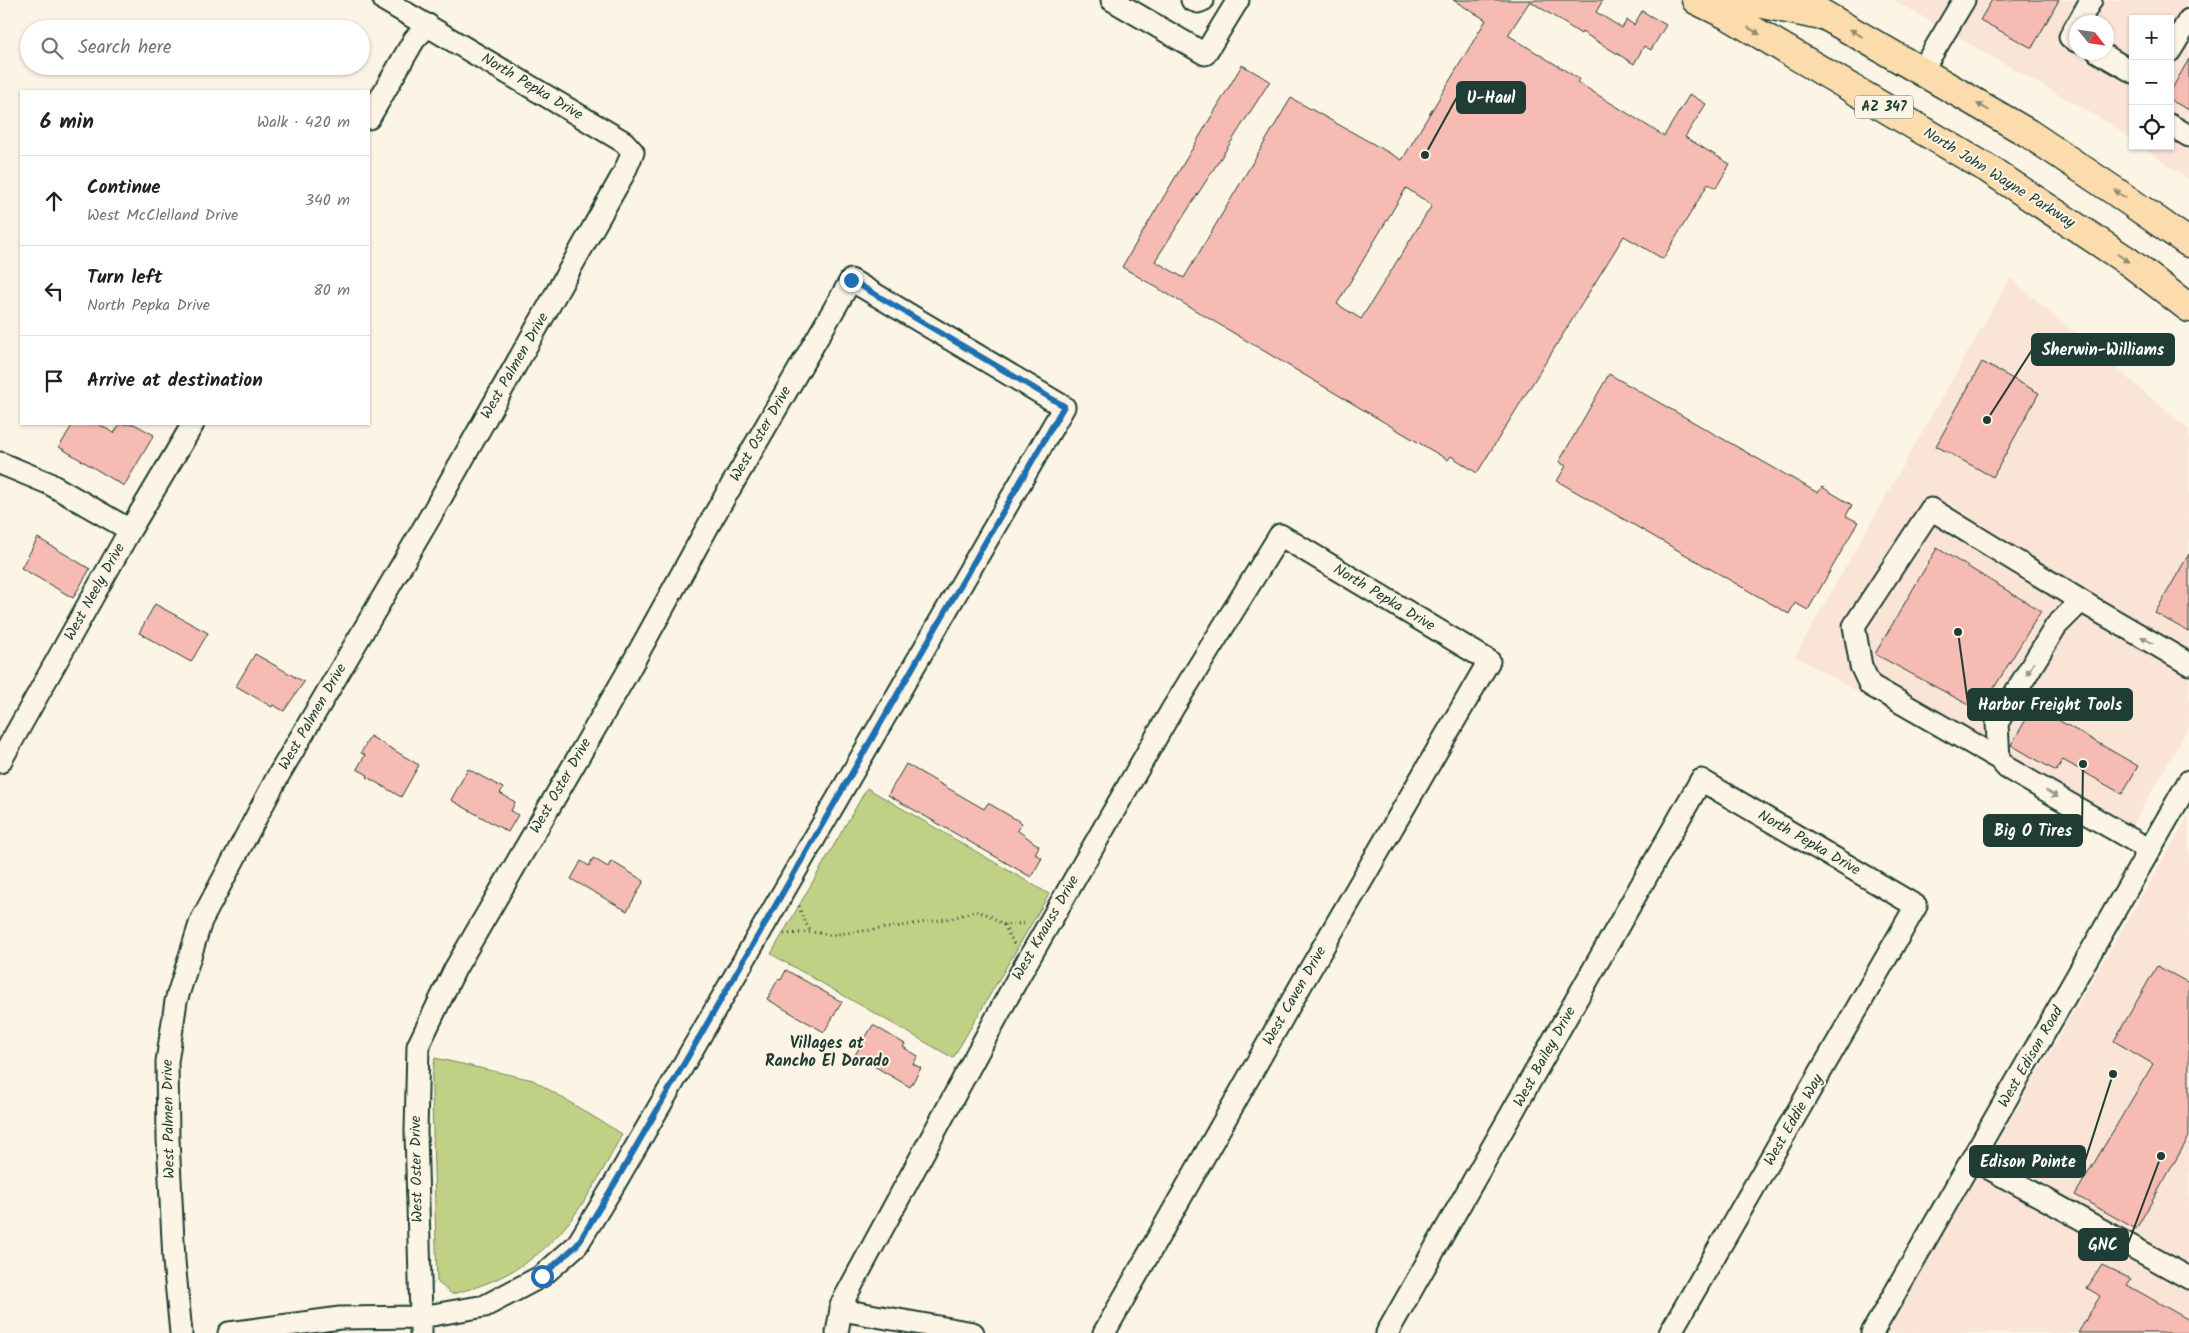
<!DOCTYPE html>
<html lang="en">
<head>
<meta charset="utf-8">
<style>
  body { margin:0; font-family:Kalam,sans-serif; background:#f6f6f6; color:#202124 }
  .controls { position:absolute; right:15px; top:15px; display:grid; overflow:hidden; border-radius:0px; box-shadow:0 1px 4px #0004 }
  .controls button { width:45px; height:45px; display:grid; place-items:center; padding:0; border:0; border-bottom:1px solid #e0e0e0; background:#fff; color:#202124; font:25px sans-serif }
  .compass { position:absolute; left:2069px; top:15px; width:45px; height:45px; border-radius:50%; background:#fff; box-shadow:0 1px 4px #0004; rotate:120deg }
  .stop { position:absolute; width:15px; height:15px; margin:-11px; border:4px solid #1f6fb2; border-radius:50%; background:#fff }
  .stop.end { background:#1f6fb2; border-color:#fff; box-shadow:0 1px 5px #0008 }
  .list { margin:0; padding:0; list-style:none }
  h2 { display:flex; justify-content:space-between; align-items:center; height:65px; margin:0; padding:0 20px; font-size:21px }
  h2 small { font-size:16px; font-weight:400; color:#757577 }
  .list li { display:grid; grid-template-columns:32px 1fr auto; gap:15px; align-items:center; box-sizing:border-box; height:90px; padding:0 20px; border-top:1px solid #e0e0e0 }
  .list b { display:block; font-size:19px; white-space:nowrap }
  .list p { margin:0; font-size:16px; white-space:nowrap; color:#757577 }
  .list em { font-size:16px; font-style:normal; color:#757577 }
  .icon { flex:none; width:28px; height:28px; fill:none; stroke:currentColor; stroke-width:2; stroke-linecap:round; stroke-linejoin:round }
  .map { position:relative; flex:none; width:2189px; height:1333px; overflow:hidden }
  .search { position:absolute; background:#fff; box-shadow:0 1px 4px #0004; left:20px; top:20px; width:350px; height:55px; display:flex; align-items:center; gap:12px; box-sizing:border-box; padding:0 18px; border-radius:28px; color:#757577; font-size:19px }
  .panel { position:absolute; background:#fff; box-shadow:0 1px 4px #0004; left:20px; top:90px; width:350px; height:335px; border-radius:0px }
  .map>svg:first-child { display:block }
</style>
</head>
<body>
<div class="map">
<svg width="2189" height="1333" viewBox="0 0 2189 1333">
  <rect width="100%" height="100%" fill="#fcf5e5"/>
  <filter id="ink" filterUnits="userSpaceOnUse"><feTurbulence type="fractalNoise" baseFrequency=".02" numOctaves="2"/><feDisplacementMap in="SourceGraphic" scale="10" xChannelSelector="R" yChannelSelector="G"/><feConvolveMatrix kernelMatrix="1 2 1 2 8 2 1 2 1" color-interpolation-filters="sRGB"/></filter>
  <g filter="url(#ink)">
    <path fill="#fae4d6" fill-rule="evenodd" d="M1893,0H2189V180L2141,146H2170V19H2133V140L2110,124ZM2076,22H2106V52H2076Z
      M2010,278L2189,430V727L2122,843L1795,656Z
      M2189,815V1333H1885Z"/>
    <path fill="#c0d186" stroke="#70875d" d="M867,788L1049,894L953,1058L771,954Z
      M435,1058L533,1080L622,1134C580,1216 547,1271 452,1294L437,1282L432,1096V1076Z"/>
    <path fill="#f6bbb2" stroke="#1f3d34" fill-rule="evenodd" d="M1453,0H1603L1596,12L1622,28L1627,20L1634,25L1642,11L1666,25L1651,50L1644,46L1634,64L1582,32L1581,34L1530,1L1508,35L1579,79L1577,82L1664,136L1690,94L1706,104L1685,137L1730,164L1716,188L1708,184L1663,259L1624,236L1477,473L1451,456L1448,460L1122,267L1242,65L1270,81L1155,261L1184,278L1291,98L1402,160L1486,20ZM1406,188L1432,205L1361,319L1337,304Z
      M1992,0H2059L2032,48L1980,20Z
      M2189,59V110L2170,100V92Z
      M1982,362L2039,393L1993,477L1936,446Z
      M1609,374L1818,493L1822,487L1852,505L1846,516L1858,522L1808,610L1795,603L1789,614L1557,481L1566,466L1559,462Z
      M73,424H98L114,433L120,424H134L154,435L124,486L59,447Z
      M38,538L90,569L73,598L21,568Z
      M1937,548L2041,611L1980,711L1875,654Z
      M2189,554V632L2155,613Z
      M155,604L208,633L191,662L139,633Z
      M255,654L304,682L284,711L273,705L272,707L236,686Z
      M2034,706L2138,766L2122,794L2063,760L2056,771L2011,745Z
      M370,736L419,765L401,797L367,777L368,775L357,769L365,755L361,753Z
      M906,764L984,809L988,803L1022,823L1017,830L1039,846L1035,854L1042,858L1031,877L888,795Z
      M468,769L503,788L500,793L515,802L511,811L518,815L508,832L451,800Z
      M593,858L608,867L611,861L644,881L627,911L571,879L581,861L589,866Z
      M2157,966L2189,983V1137L2136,1229L2075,1195L2153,1064L2114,1041Z
      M786,970L842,1002L824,1032L767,999L779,978L781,980Z
      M873,1025L905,1044L903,1047L918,1056L913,1064L921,1068L910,1087L855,1055Z
      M2102,1265L2131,1279L2127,1285L2189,1320V1333H2078L2100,1296L2087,1288Z"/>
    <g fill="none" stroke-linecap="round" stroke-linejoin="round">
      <g stroke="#1f3d34" stroke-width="25">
        <path id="minor" d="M1112,0L1205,54L1238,0
          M1192,0L1198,2L1203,0
          M2079,22L2091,0
          M2076,26L2070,37L2076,41
          M2170,51L2189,20
          M2098,52L2133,72
          M1921,72L1964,0
          M369,118L414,40L428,25
          M2170,125L2189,136
          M0,463L48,483L130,530
          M1999,759L1870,685L1861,666L1854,626L1931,509L2081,601
          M0,762L130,530L193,424
          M2150,850L2007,768L1999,759L1997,723L2056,626L2081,601L2189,664
          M1972,1159L2189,1278
          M841,1306L853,1312L973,1333
          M181,1333L174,1261L168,1139L167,1062L176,1001L201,921L278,776L430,517L624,173L633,152L624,142L384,0
          M229,1333L340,1318L421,1317L485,1306L542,1276L577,1245L615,1183L1064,407L851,280L712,519L626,675L455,969L418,1046L416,1131L421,1317V1333
          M837,1333L842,1303L1020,974L1173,708L1280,535L1489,661L1301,985L1104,1333
          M1387,1333L1701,780L1916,906L1670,1333
          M1872,1333L2189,781"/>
      </g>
      <g stroke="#1f3d34" stroke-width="31">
        <path id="highway" d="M1696,0L1729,16L1990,170L2129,262L2189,308
          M1743,0L1817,15
          M1798,0L2028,133L2116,192L2189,243"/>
      </g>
      <path stroke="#1f3d34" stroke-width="3" stroke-dasharray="1 4" stroke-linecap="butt" d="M799,906L805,923L812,932
        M1004,925L1014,944
        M784,934L812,932L830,935L888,928L952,918L975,911L989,915L1004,925L1026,923"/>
      <use href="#minor" stroke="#fcf5e5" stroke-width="21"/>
      <use href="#highway" stroke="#fcdcac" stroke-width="28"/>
    </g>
    <defs><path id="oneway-solid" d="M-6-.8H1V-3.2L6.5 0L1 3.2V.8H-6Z" transform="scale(1.25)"/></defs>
    <g fill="#8e8c70">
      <use href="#oneway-solid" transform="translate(1754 31) rotate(31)"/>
      <use href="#oneway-solid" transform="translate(1856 33) rotate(-149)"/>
      <use href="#oneway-solid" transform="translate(1983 107) rotate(-150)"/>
      <use href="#oneway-solid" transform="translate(2120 194) rotate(-145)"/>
      <use href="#oneway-solid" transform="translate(2123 258) rotate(35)"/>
    </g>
    <g fill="#8e998c">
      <use href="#oneway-solid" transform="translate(2147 640) rotate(-150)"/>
      <use href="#oneway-solid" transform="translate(2030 669) rotate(121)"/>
      <use href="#oneway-solid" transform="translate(2052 794) rotate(30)"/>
    </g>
  </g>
  <g fill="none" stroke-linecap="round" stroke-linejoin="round" filter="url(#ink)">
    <path stroke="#1f6fb2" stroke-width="6" d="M542,1276L577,1245L615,1183L1064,406L851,280"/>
  </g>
  <g text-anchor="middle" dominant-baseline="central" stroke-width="4" stroke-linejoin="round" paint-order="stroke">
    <rect fill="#fcf5e5" stroke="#617469" stroke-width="1" x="1855" y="95.5" width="58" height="23" rx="4"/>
    <g font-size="14" font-weight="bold" fill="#1f3d34">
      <text x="1884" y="107">AZ 347</text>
    </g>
    <g font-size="15" fill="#1f3d34" stroke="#fcf5e5">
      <text transform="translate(532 87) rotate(31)">North Pepka Drive</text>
      <text transform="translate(1999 178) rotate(32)">North John Wayne Parkway</text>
      <text transform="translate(515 366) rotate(-60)">West Palmen Drive</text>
      <text transform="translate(761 434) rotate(-60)">West Oster Drive</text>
      <text transform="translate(95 592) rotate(-61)">West Neely Drive</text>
      <text transform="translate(1384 598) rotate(31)">North Pepka Drive</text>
      <text transform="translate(313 717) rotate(-60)">West Palmen Drive</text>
      <text transform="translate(561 786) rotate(-60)">West Oster Drive</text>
      <text transform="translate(1809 843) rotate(30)">North Pepka Drive</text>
      <text transform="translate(1046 928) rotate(-60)">West Knauss Drive</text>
      <text transform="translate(1295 996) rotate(-60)">West Caven Drive</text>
      <text transform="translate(1545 1057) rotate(-61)">West Bailey Drive</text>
      <text transform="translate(2031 1057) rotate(-60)">West Edison Road</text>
      <text transform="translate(169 1119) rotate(-91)">West Palmen Drive</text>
      <text transform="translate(1794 1120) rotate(-60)">West Eddie Way</text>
      <text transform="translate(417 1169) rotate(-91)">West Oster Drive</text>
    </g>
    <g font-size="16" font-weight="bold" fill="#1f3d34" stroke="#fcf5e5">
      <text x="827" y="1043">Villages at<tspan x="827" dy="18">Rancho El Dorado</tspan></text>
    </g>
  </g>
  <path fill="none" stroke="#1f3d34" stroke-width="2" d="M1425 155L1457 97M1987 420L2032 350M1958 632L1968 704M2083 764L2082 830M2113 1074L2085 1161M2161 1156L2128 1244"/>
  <g fill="#1f3d34" stroke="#fcf5e5" stroke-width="2">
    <circle cx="1425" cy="155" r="5"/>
    <circle cx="1987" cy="420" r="5"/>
    <circle cx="1958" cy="632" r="5"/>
    <circle cx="2083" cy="764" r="5"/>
    <circle cx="2113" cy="1074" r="5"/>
    <circle cx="2161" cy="1156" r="5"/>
  </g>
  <g fill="#1f3d34" stroke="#1f3d34" stroke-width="2">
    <rect x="1457" y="82" width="68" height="31" rx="5"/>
    <rect x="2032" y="334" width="142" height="31" rx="5"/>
    <rect x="1968" y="689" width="164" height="31" rx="5"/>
    <rect x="1984" y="815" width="98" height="31" rx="5"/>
    <rect x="1970" y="1146" width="115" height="31" rx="5"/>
    <rect x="2079" y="1229" width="49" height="31" rx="5"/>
  </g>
  <g font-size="16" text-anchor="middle" font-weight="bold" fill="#fff">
    <text x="1491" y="103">U-Haul</text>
    <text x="2103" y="355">Sherwin-Williams</text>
    <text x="2050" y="710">Harbor Freight Tools</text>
    <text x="2033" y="836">Big O Tires</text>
    <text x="2028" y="1167">Edison Pointe</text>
    <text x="2103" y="1250">GNC</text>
  </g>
</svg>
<div class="controls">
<button>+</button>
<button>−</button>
<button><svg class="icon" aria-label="locate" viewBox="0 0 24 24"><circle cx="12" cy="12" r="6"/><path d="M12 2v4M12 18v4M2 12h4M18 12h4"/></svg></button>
</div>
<svg class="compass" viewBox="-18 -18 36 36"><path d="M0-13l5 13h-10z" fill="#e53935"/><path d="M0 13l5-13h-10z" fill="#757577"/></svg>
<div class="stop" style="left:542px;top:1276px"></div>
<div class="stop end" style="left:851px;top:280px"></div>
<div class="search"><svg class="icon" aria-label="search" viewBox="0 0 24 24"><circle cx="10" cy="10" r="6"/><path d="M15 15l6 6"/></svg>Search here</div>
<section class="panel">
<h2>6 min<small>Walk · 420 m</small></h2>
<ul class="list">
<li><svg class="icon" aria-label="ahead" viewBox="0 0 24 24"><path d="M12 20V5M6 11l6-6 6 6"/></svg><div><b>Continue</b><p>West McClelland Drive</p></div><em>340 m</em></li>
<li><svg class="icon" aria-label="left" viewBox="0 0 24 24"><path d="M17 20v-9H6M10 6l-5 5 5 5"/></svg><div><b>Turn left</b><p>North Pepka Drive</p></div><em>80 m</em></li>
<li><svg class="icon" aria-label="arrive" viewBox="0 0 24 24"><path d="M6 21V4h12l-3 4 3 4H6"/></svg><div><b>Arrive at destination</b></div></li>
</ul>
</section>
</div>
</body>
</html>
